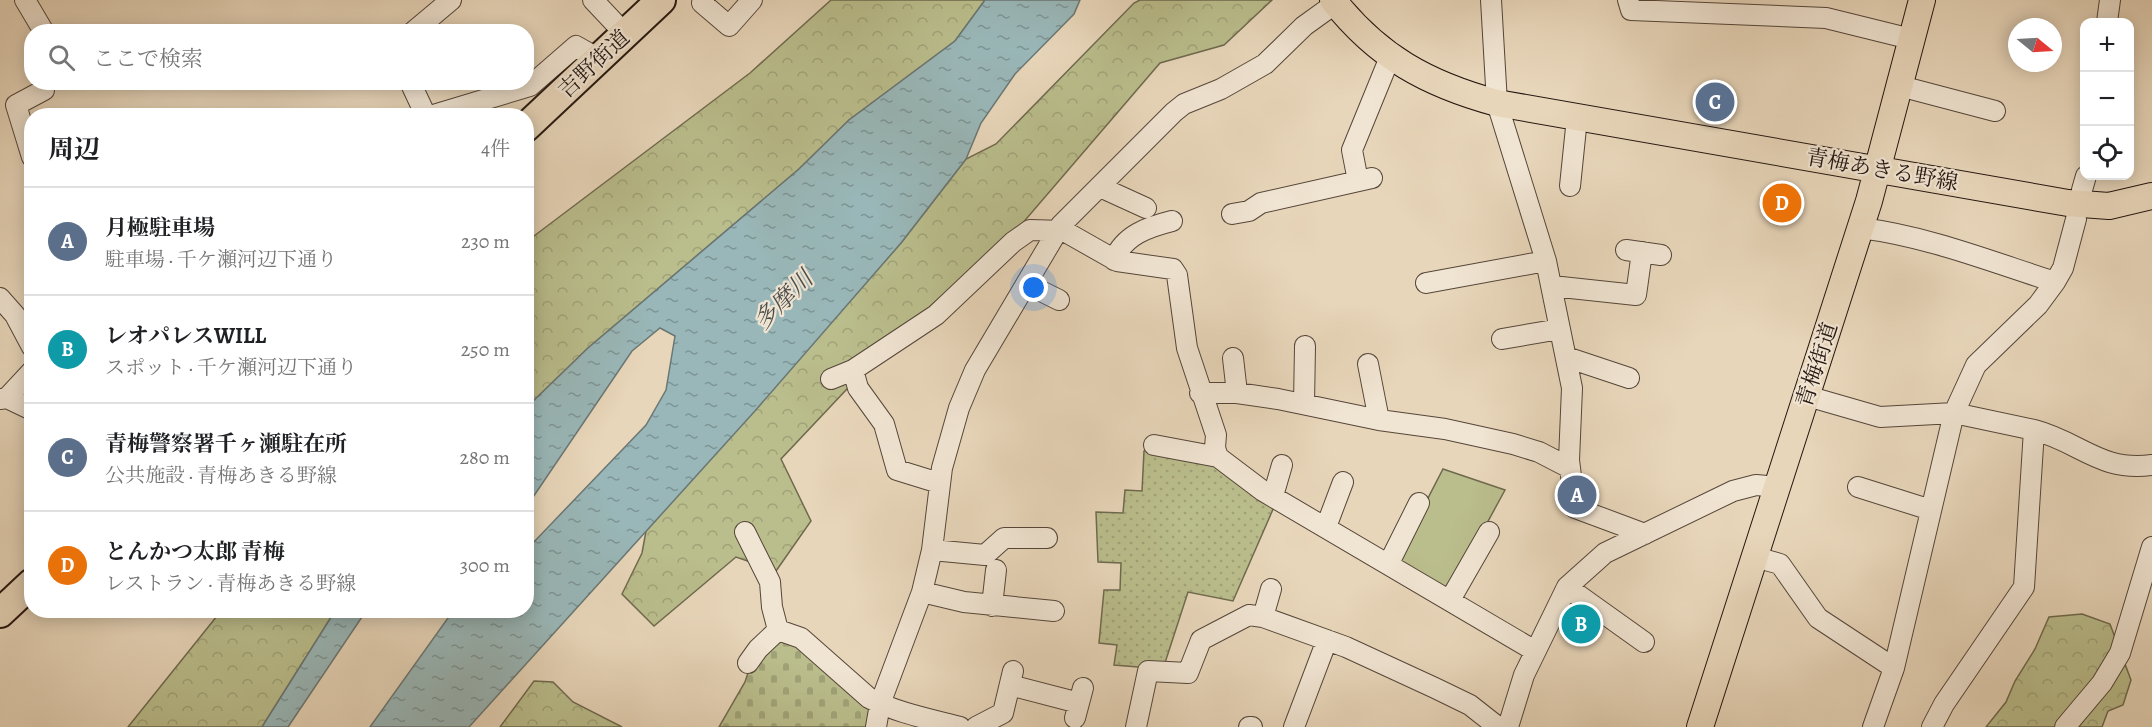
<!DOCTYPE html>
<html lang="ja">
<head>
<meta charset="utf-8">
<style>
  body { margin:0; font-family:Alegreya,"Noto Serif JP",serif; background:#f2f2f2; color:#202124 }
  .controls { position:absolute; right:18px; top:18px; display:grid; overflow:hidden; border-radius:12px; box-shadow:0 3px 15px #0003 }
  .controls button { width:54px; height:54px; display:grid; place-items:center; padding:0; border:0; border-bottom:2px solid #e0e0e0; background:#fff; color:#202124; font:30px sans-serif }
  .compass { position:absolute; left:2008px; top:18px; width:54px; height:54px; border-radius:50%; background:#fff; box-shadow:0 3px 15px #0003; rotate:108deg }
  .you { position:absolute; left:1034px; top:288px; width:21px; height:21px; margin:-15px; border:4px solid #fff; border-radius:50%; background:#1a73e8; box-shadow:0 0 0 9px #1a73e833 }
  .badge { display:grid; place-items:center; width:39px; height:39px; border-radius:50%; background:#ea580c; color:#fff; font-size:20px; font-weight:700 }
  .pin { position:absolute; translate:-50% -50%; border:3px solid #fff; box-shadow:0 2px 6px #0006 }
  .list { margin:0; padding:0; list-style:none }
  h2 { display:flex; justify-content:space-between; align-items:center; height:78px; margin:0; padding:0 24px; font-size:26px }
  h2 small { font-size:20px; font-weight:400; color:#757577 }
  .list li { display:grid; grid-template-columns:39px 1fr auto; gap:18px; align-items:center; box-sizing:border-box; height:108px; padding:0 24px; border-top:2px solid #e0e0e0 }
  .list b { display:block; font-size:22px; white-space:nowrap }
  .list p { margin:0; font-size:20px; white-space:nowrap; color:#757577 }
  .list em { font-size:20px; font-style:normal; color:#757577 }
  .icon { flex:none; width:33px; height:33px; fill:none; stroke:currentColor; stroke-width:2; stroke-linecap:round; stroke-linejoin:round }
  .map { position:relative; flex:none; width:2152px; height:727px; overflow:hidden }
  .search { position:absolute; background:#fff; box-shadow:0 3px 15px #0003; left:24px; top:24px; width:510px; height:66px; display:flex; align-items:center; gap:15px; box-sizing:border-box; padding:0 21px; border-radius:24px; color:#757577; font-size:22px }
  .panel { position:absolute; background:#fff; box-shadow:0 3px 15px #0003; left:24px; top:108px; width:510px; height:510px; border-radius:24px }
  .map>svg:first-child { display:block }
</style>
</head>
<body>
<div class="map">
<svg width="2152" height="727" viewBox="0 0 2152 727">
  <defs>
    <pattern id="grass-dots" width="8" height="8" patternUnits="userSpaceOnUse" patternTransform="scale(1.5)"><rect width="8" height="8" fill="#babd8c"/><path d="M2 2h.1M6 6h.1" fill="none" stroke="#a0a278" stroke-width="1.8" stroke-linecap="round"/></pattern>
    <pattern id="forest-crowns" width="20" height="18" patternUnits="userSpaceOnUse" patternTransform="scale(1.5)"><rect width="20" height="18" fill="#babd8c"/><path d="M2 6a3 3 0 1 1 6 0M12 15a3 3 0 1 1 6 0" fill="none" stroke="#a0a278"/></pattern>
    <pattern id="cemetery-stones" width="16" height="16" patternUnits="userSpaceOnUse" patternTransform="scale(1.5)"><rect width="16" height="16" fill="#babd8c"/><path d="M2 7V4a2 2 0 0 1 4 0v3zM10 15v-3a2 2 0 0 1 4 0v3z" fill="#a0a278"/></pattern>
    <pattern id="water-ripples" width="26" height="14" patternUnits="userSpaceOnUse" patternTransform="scale(1.5)"><rect width="26" height="14" fill="#99b7b8"/><path d="M2 4q2-2 4 0t4 0M15 11q2-2 4 0t4 0" fill="none" stroke="#7d9494"/></pattern>
  </defs>
  <rect width="100%" height="100%" fill="#e8d6ba"/>
  <filter id="stains"><feTurbulence type="fractalNoise" baseFrequency=".00333" numOctaves="4"/><feColorMatrix values="0 0 0 0 .2 0 0 0 0 .09 0 0 0 0 .02 0 0 0 .5 -.17"/></filter>
  <radialGradient id="worn" r=".72"><stop offset=".6" stop-color="#630" stop-opacity="0"/><stop offset="1" stop-color="#630" stop-opacity=".3"/></radialGradient>
  <path fill="url(#grass-dots)" stroke="#6f6a4e" stroke-width="1.5" d="M1149,448L1214,465L1274,507L1233,601L1188,592L1163,669L1114,665L1117,645L1099,643L1104,590H1120L1121,563L1098,562L1096,512L1123,513L1125,490L1142,491L1144,451Z"/>
  <path fill="url(#forest-crowns)" stroke="#6f6a4e" stroke-width="1.5" d="M831,0H985L955,41L849,120L799,169L588,348L527,407L526,242L750,73Z
    M1140,0H1272L1224,45L1160,63L1021,225L896,337L781,459L811,521L776,571L736,557L654,626L622,594L642,553L646,531L901,243L966,159L996,144L1134,3Z
    M221,611H335L262,727H128Z
    M2082,614L2110,624L2131,680L2123,705L2108,711L2102,727H1986L2006,702L2015,681L2035,649L2049,617Z
    M534,681L553,682L573,702L622,727H500Z"/>
  <path fill="url(#cemetery-stones)" stroke="#6f6a4e" stroke-width="1.5" d="M774,640L797,642L873,707L872,727H719L745,682L750,667Z"/>
  <path fill="#babd8c" stroke="#6f6a4e" stroke-width="1.5" d="M1443,469L1505,490L1449,593L1399,564L1397,558Z"/>
  <path fill="url(#water-ripples)" stroke="#6a7775" stroke-width="1.5" d="M985,0H1080L1074,14L1015,74L981,123L966,159L901,243L754,412L469,727H370L453,611L526,610L527,544L531,545L646,425L666,390L675,336L660,328L632,351L527,506V407L588,348L799,169L849,120L955,41Z
    M335,611H366L288,727H262Z"/>
  <g fill="none" stroke-linecap="round" stroke-linejoin="round">
    <g stroke="#55463a" stroke-width="22">
      <path id="minor" d="M25,0L44,32
        M593,0L625,34
        M704,0L702,3L729,26L752,0
        M1491,0L1497,103L1546,261L1572,388L1569,460L1575,508L1645,534
        M1628,0L1631,10L1826,18L1911,39
        M2107,22L2110,0
        M413,32L451,0
        M410,82L426,116
        M1900,86L1995,111
        M430,116L530,86L576,46L599,59
        M32,157L16,105L44,90V82
        M1358,181L1352,150L1390,57
        M1570,186L1577,118
        M1100,187L1146,208
        M2082,190L2086,176
        M1232,214L1249,211L1261,203L1372,178
        M1860,228C1927,236 1992,262 2055,282
        M1626,250L1661,255
        M1114,260C1124,235 1148,227 1172,221
        M1426,283L1546,261
        M1027,284L1059,300
        M1552,286L1636,295L1642,252
        M0,298L15,315L32,347
        M1502,339L1560,329
        M1566,357L1629,378
        M1233,358L1237,393
        M1368,364L1379,420
        M853,370L858,388L884,424L897,470L939,483
        M831,379L853,370L936,315L1013,242L1030,230L1064,231L1117,261L1173,269L1177,275L1187,348L1216,435L1215,448L1218,457L1263,491L1535,651
        M1200,393H1237L1278,399L1379,420L1445,429L1513,444L1539,452L1570,468
        M1807,396L1880,417L1954,413L2034,430L2024,587L1944,704L1932,727
        M7,398L32,371
        M0,399L7,398L32,410
        M1304,404L1305,346
        M2034,430C2080,442 2100,472 2152,465
        M1154,445L1218,457
        M1858,487L1931,510
        M1273,496L1282,465
        M1326,527L1343,482
        M745,532L770,582L772,607L778,630
        M932,550L985,555L1004,538H1047
        M1755,557L1780,564L1818,618L1894,668
        M1389,563L1419,503
        M1567,587L1644,642
        M922,592L964,602L1054,611
        M1450,600L1489,532
        M992,606L996,570
        M1263,617L1271,589
        M748,663L758,649L778,630L801,638L869,698C897,713 929,719 960,727
        M1010,685L1079,703
        M1075,718L1083,688
        M876,727L880,704L922,592L932,550L942,468L959,408L975,370L1061,225L1174,112L1184,104L1221,89L1265,64L1304,26L1336,3
        M976,727L1003,713L1013,671
        M1136,727L1148,671L1188,673L1201,640L1249,615L1263,617L1346,647L1435,688L1470,705L1498,727
        M1249,727H1252
        M1294,727L1327,640
        M1508,727L1524,675L1567,587L1605,553L1733,491L1756,485L1778,487
        M1873,727L1894,668L1954,413L1976,365L2038,305L2055,282L2063,268L2076,219
        M2065,727L2102,683L2120,653L2152,547"/>
    </g>
    <g stroke="#241610" stroke-width="28">
      <path id="major" d="M1333,0C1378,57 1427,84 1497,103L2068,203L2109,206L2152,196
        M1700,727L1869,201L1922,0"/>
    </g>
    <g stroke="#241610" stroke-width="32">
      <path id="highway" d="M526,127L661,0
        M0,613L32,583"/>
    </g>
    <use href="#minor" stroke="#f0e4d2" stroke-width="20"/>
    <use href="#major" stroke="#e8d6ba" stroke-width="26"/>
    <use href="#highway" stroke="#e8d6ba" stroke-width="28"/>
  </g>
  <g text-anchor="middle" dominant-baseline="central" stroke-width="4.5" stroke-linejoin="round" paint-order="stroke">
    <g font-size="22" fill="#241610" stroke="#f0e4d2">
      <text transform="translate(594 64) rotate(-43)">吉野街道</text>
      <text transform="translate(1882 170) rotate(10)">青梅あきる野線</text>
      <text transform="translate(1817 365) rotate(-72)">青梅街道</text>
    </g>
    <g font-size="24" font-style="italic" fill="#4d4e4b" stroke="#f0e4d2">
      <text transform="translate(783 300) rotate(-45)">多摩川</text>
    </g>
  </g>
  <rect width="100%" height="100%" filter="url(#stains)"/>
  <rect width="100%" height="100%" fill="url(#worn)"/>
</svg>
<div class="controls">
<button>+</button>
<button>−</button>
<button><svg class="icon" aria-label="locate" viewBox="0 0 24 24"><circle cx="12" cy="12" r="6"/><path d="M12 2v4M12 18v4M2 12h4M18 12h4"/></svg></button>
</div>
<svg class="compass" viewBox="-18 -18 36 36"><path d="M0-13l5 13h-10z" fill="#e53935"/><path d="M0 13l5-13h-10z" fill="#757577"/></svg>
<div class="you"></div>
<div class="pin badge" style="left:1577px;top:495px;background:#5c6f8a">A</div>
<div class="pin badge" style="left:1581px;top:624px;background:#0f9aa8">B</div>
<div class="pin badge" style="left:1715px;top:102px;background:#5c6f8a">C</div>
<div class="pin badge" style="left:1782px;top:203px;background:#e8710a">D</div>
<div class="search"><svg class="icon" aria-label="search" viewBox="0 0 24 24"><circle cx="10" cy="10" r="6"/><path d="M15 15l6 6"/></svg>ここで検索</div>
<section class="panel">
<h2>周辺<small>4件</small></h2>
<ul class="list">
<li><span class="badge" style="background:#5c6f8a">A</span><div><b>月極駐車場</b><p>駐車場 · 千ケ瀬河辺下通り</p></div><em>230 m</em></li>
<li><span class="badge" style="background:#0f9aa8">B</span><div><b>レオパレスWILL</b><p>スポット · 千ケ瀬河辺下通り</p></div><em>250 m</em></li>
<li><span class="badge" style="background:#5c6f8a">C</span><div><b>青梅警察署千ヶ瀬駐在所</b><p>公共施設 · 青梅あきる野線</p></div><em>280 m</em></li>
<li><span class="badge" style="background:#e8710a">D</span><div><b>とんかつ太郎 青梅</b><p>レストラン · 青梅あきる野線</p></div><em>300 m</em></li>
</ul>
</section>
</div>
</body>
</html>
